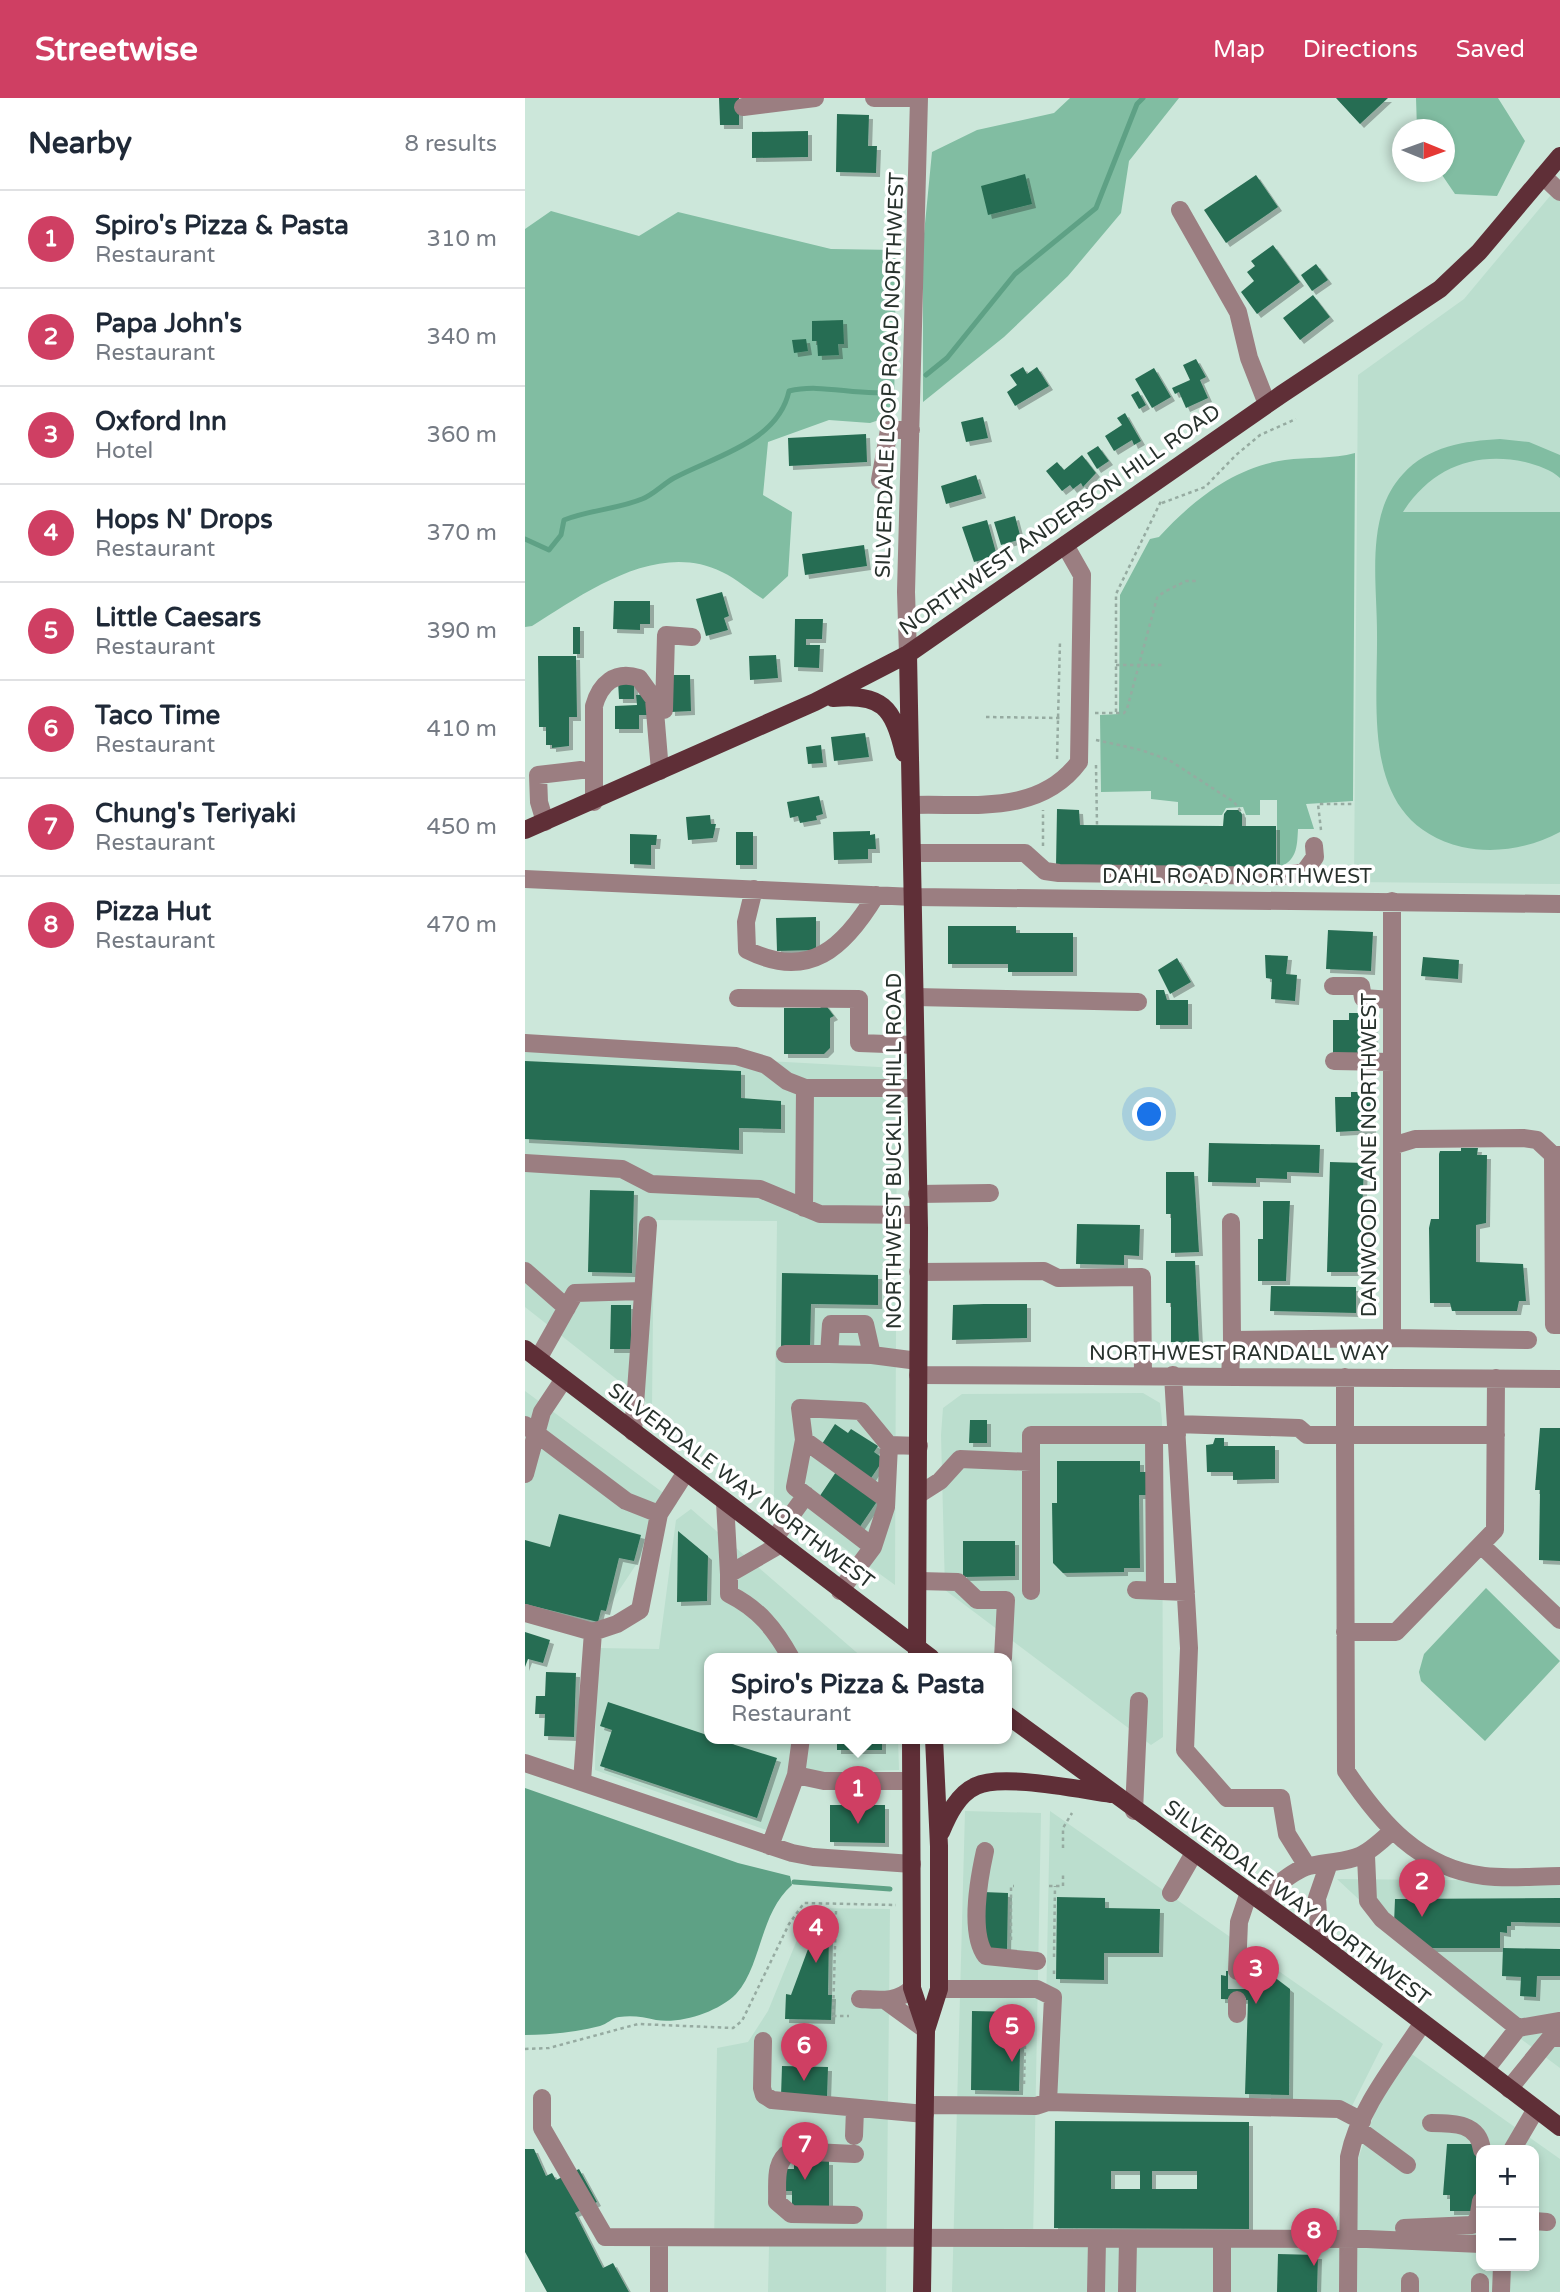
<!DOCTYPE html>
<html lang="en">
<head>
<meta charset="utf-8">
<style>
  body { margin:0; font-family:"Varela Round",sans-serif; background:#f2f2f3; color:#1f2937 }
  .controls { position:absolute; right:21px; bottom:21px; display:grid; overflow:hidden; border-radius:14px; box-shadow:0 4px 10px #0003 }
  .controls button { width:63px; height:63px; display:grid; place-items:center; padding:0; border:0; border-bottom:2px solid #e0e1e3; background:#fff; color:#1f2937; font:35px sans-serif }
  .compass { position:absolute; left:867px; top:21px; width:63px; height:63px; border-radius:50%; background:#fff; box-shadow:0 4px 10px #0003; rotate:91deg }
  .you { position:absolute; left:625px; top:1017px; width:24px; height:24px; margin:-18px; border:5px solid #fff; border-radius:50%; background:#1a73e8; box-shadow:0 0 0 10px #1a73e833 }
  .badge { display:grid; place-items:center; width:46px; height:46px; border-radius:50%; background:#cf3f63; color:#fff; font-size:23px; font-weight:700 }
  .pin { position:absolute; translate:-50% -58px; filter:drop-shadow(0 2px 4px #0008) }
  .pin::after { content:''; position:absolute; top:37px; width:24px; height:21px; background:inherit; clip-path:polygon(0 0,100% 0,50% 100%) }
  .popup { position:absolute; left:179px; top:1555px; width:308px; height:91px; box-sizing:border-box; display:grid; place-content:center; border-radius:14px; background:#fff; filter:drop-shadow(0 2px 5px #0005); font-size:23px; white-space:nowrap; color:#747a83 }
  .popup b { font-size:26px; color:#1f2937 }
  .popup::after { content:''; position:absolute; left:50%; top:100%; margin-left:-14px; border:14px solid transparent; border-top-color:#fff }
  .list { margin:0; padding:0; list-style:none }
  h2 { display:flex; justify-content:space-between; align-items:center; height:91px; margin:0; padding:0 28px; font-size:30px }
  h2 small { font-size:23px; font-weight:400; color:#747a83 }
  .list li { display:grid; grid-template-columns:46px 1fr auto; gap:21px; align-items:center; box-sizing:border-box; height:98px; padding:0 28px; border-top:2px solid #e0e1e3 }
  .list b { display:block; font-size:26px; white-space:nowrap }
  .list p { margin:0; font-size:23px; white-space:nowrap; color:#747a83 }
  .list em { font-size:23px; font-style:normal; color:#747a83 }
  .map { position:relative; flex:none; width:1035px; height:2194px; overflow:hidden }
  header { display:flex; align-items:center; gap:42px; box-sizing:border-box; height:98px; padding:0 35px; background:#cf3f63; color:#fff }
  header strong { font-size:33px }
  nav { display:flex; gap:38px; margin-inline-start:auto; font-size:24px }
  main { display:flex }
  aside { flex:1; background:#fff }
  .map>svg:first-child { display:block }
</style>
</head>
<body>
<header>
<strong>Streetwise</strong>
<nav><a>Map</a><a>Directions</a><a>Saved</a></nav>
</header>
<main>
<aside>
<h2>Nearby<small>8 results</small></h2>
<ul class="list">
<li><span class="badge">1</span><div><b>Spiro's Pizza &amp; Pasta</b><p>Restaurant</p></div><em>310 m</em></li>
<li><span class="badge">2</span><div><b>Papa John's</b><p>Restaurant</p></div><em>340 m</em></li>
<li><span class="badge">3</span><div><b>Oxford Inn</b><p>Hotel</p></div><em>360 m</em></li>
<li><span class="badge">4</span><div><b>Hops N' Drops</b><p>Restaurant</p></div><em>370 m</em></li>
<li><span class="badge">5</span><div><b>Little Caesars</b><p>Restaurant</p></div><em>390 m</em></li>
<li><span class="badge">6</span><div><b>Taco Time</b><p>Restaurant</p></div><em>410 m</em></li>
<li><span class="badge">7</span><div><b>Chung's Teriyaki</b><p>Restaurant</p></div><em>450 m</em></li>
<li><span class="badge">8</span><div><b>Pizza Hut</b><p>Restaurant</p></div><em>470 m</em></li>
</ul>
</aside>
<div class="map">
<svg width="1035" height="2194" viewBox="0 0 1035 2194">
  <defs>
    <filter id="shadow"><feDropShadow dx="4" dy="4" stdDeviation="0" flood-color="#0004"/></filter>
  </defs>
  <rect width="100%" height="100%" fill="#cce7da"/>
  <path fill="#bbdece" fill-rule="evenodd" d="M1035,86V786L829,784L833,277L939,201Z
    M0,950L372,970L370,1487L249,1399L252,1123L129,1122L127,1309L0,1209Z
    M0,1293L152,1405L73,1524L0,1509Z
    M618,1295L635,1305L637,1322L638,1639L626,1647L420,1492L416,1337L418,1310L437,1296Z
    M166,1411L338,1560H184V1640H373L374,1672L268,1675L247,1734L70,1672L72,1550L134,1551L151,1422Z
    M440,1713L516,1715L508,2143L801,2150L874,1947L1035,2061V2194H427ZM956,2052H1009V2168H956Z
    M525,1713L858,1946L827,2008L519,2011Z
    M812,1781L1035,1783V1970L934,1895Z
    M285,1810L365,1811L361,2194H243L244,2148H189L192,1950L223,1944L243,1913Z"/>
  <path fill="#81bda2" d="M545,0H654L604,63L596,115L543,178L479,239L398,304V146L407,54L452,32L529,15Z
    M891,0H973L1000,43L972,98L930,96L915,74H920V32L892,31Z
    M26,113L114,138L153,114L306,151L371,152L369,317L345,325L304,322L243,344L238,397L267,414L263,478L238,501C225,493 212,481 197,474C132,442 60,495 7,528L0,529V131Z
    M975,341L1004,344L1035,357V380C1027,372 1012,367 1000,364C950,353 906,370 878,414H1035V734C1006,750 970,756 937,749C835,724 853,615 852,534C852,484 840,416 878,376C903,348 940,343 975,341Z
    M830,355L828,703L781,706L789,731H773C772,750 772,763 752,770V702H735V717H721L718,709L701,710L697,717H653V704L626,701V693L576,694L575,617L594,616L595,497L625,441L634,439C668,402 709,369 760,362C783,359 808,361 830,355Z
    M961,1490L1035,1563L960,1643L896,1583L894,1574L899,1556Z"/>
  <path fill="#5ea185" d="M0,1690L213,1765L265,1778L267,1787C234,1816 237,1868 211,1896C193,1914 156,1926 131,1922C118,1919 108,1917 94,1919C87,1920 82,1926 75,1928C52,1934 24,1937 0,1937Z"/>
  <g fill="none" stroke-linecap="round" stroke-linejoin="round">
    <path stroke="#5ea185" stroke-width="5" d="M401,277L422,260L490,176L571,110L612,6L618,0
      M0,441L24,452L36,437L39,422C64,412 93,411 117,401C128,397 138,386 149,380C190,358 253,344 264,293C297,285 330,298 363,294
      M269,1784L365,1791"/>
  </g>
  <path fill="#286d53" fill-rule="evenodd" filter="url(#shadow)" d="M194,0H214V27H195Z
    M811,0H863L835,26Z
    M312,16L344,17L343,48H352L351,75L311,74Z
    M283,33V59L227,60V34Z
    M500,76L507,106L463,117L456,88Z
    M731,77L753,109L701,145L679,112Z
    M748,147L775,184L732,216L716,194L729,183L722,174L730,168L726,163Z
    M791,166L803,182L787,193L776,177Z
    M788,197L805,219L775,242L758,220Z
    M318,222L319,246H313L314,257L293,258L292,243H287V223Z
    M281,241L283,253L269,255L267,242Z
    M671,261L681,279L675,282L683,300L661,310L654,294L650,296L647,290L665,282L658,267Z
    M498,269L502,276L512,269L524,288L490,308L482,294L492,287L485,277Z
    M629,270L646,299L627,310L610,281Z
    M613,293L621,307L614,311L606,297Z
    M600,315L616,343L609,347L607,342L589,353L580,338L597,327L592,320Z
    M458,319L463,340L441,344L436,324Z
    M341,336L342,364L264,368L263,340Z
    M573,348L584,363L572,371L562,355Z
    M557,357L571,375L558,389L556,385L548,391L545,387L537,393L521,373L532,364L539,372Z
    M451,377L457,396L421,406L416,388Z
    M490,418L496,441L476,447L469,424Z
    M462,422L472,458L449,464L437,429Z
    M339,447L342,468L280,477L277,456Z
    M197,494L204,518L199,520L203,532L181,538L171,501Z
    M89,503H125V526H115V532L88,531Z
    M270,521H298L297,541H281V547H295L294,570L269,569Z
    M48,529H55V556H48Z
    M251,557L253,580L225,582L224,558Z
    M13,558H51L52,619H44V648L27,650V647H21V629H14Z
    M145,577H165L166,613L146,614Z
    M93,583H109V601H94Z
    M125,596V617H114V631H90V608L112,607L111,597Z
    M340,635L344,659L309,663L306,639Z
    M296,647L298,665L283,666L281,649Z
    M294,698L298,716L291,718L292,722L275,725L273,718L265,720L262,704Z
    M532,711L554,712L555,727L698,728L699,716L702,712H714L717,716V728H751V770L531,768Z
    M185,717L186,726H191L188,740L163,742L161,719Z
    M345,733V737L350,736L351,751H343V761L309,762L308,734Z
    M211,734H228V767H211Z
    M105,736L132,737L131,747H126V767L105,766Z
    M291,819V852L252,853L251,820Z
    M423,828H491V835H548V874H483V866H423Z
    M803,832L848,834L846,873L801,871Z
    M740,857L763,858L761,876L772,877L770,903L746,901L747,881L741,880Z
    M898,859L934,862L933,881L896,878Z
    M652,860L666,884L645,896L633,872Z
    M631,892H639L642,902H663V927H631Z
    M300,906L309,918L305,920V950L299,956H259V910H295Z
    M824,915H848L849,956L808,957V922H824Z
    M0,963L216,973V1000L256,1003V1031L214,1030V1052L0,1041Z
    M826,994H846L847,1032L811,1034L810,999H826Z
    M684,1045L795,1047L794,1075L762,1074V1081L731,1080V1085L683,1084Z
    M936,1050H953L952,1057H962L961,1125L951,1127V1164L998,1166L1001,1203H994L992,1213H927L925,1205H905L904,1130L906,1121H914V1056L915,1053H936Z
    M805,1064L839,1065L835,1174H802Z
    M641,1074H669L674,1154L646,1155V1116H641Z
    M65,1092L109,1093L107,1175L63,1174Z
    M738,1103H765L761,1183H733V1141H738Z
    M552,1126L615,1127L614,1158L599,1157V1167L551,1166Z
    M641,1163H670L674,1244H646V1205H641Z
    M257,1175L353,1177V1207L286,1206L285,1251L256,1250Z
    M746,1188L831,1189V1215L745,1213Z
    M459,1206H502V1240L427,1242L428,1207Z
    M86,1207H106V1251H85Z
    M445,1322H462V1345H444Z
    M310,1326L323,1335L326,1331L353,1348L349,1354L359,1361L344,1383L295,1349Z
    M1015,1330H1035V1463L1014,1462L1015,1392H1010Z
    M690,1340H699V1348H750V1381L708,1382V1374H682L681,1347L688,1346Z
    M532,1363H615V1374H628L629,1397H614L615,1470H599V1474L538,1475L528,1465L527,1405H532Z
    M311,1374L353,1402L330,1436L288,1408Z
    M34,1416L116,1437L109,1463L94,1460L81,1513L76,1512L73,1524L0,1506V1442L25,1449Z
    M153,1433L183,1458L182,1503L152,1504Z
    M438,1443H490V1478L438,1479Z
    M0,1534L25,1542L18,1565L3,1561L0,1569Z
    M21,1574L51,1575L49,1639L19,1638L20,1616H10L11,1598H20Z
    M83,1604L182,1637L184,1632V1640H206L204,1645L252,1660L232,1720L75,1668L87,1632L75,1628Z
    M312,1640H357V1652H312Z
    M305,1707H360V1745L305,1744Z
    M458,1794L483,1795L482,1854H470L457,1842Z
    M532,1799L580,1800V1810L635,1811L634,1855H579V1882L531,1881Z
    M1035,1800V1825L986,1824V1828H982V1835L975,1834V1850H901L869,1826L870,1801Z
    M304,1834L303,1897H307L306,1922L260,1921L261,1896L266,1897L289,1835Z
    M978,1850L1035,1851V1878H1012L1011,1899L995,1898L996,1879L977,1878Z
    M701,1873H719V1880L739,1881L744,1875L765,1891L764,1997L720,1996L723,1902L696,1901V1877L701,1878Z
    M447,1913L496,1914L494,1993L446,1992Z
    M257,1968L303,1969L302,1999L256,1998Z
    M530,2023L724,2024V2131L529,2130ZM586,2073H615V2091H586ZM627,2073H672V2091H627Z
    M922,2046H952V2079H956L955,2093H951V2113H925V2097H918Z
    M0,2051H9L21,2078L27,2075L31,2082L54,2071L72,2104L50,2115L78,2170L88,2165L104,2194H22L0,2154Z
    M269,2062L304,2063V2109L267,2108V2093H255L256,2071H269Z
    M753,2156L793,2157L792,2194H752Z"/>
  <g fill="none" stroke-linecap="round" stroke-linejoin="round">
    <path stroke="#abc3b7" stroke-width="18" stroke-dasharray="18 9" stroke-linecap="butt" d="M712,1873V1902"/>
    <path stroke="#96aba1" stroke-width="2.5" stroke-dasharray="3.5 3.5" stroke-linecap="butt" d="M637,405L680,389L711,357L735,337L771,321
      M591,567H639
      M591,614V496L637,401
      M570,615H599L602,611L632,500C636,494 654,487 661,483H673
      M461,619L536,620
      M571,642L616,652L644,662L709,704L719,718
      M532,661L535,543
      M571,667L572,727
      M796,732L793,706H827
      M518,748V712
      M538,1750V1730L547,1715
      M524,1788H538V1777
      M311,1813L308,1918H324
      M486,1842V1788H489
      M529,1859L530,1788
      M529,1876V1869
      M0,1951L24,1950L113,1926L208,1930L217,1923L264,1826L279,1805L371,1807
      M499,1986L501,1910"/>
    <path stroke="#9b7e81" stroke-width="18" d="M349,0H394
      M218,9L290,0
      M1018,78L1035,94
      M655,112L713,214L724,260L742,306
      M355,382L364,332H386
      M383,556L381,494L394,0
      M139,612L141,537L167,539
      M69,704V608C75,586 90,572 114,580L129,601L135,673
      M387,707C446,705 514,718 554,664L557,477L540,447
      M20,724L14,704L13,677L56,672
      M388,755H500L520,773L534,775L758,778L780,773L790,759L789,748
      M0,781L389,799L1035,806
      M229,791L221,824L222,852C284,883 319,850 351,797
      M808,888H836L838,900L867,902
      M390,899L613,904
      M213,900L334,901V945L390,947
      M0,945L211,958L241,967L262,983L280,990
      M809,963L867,964
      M867,1048L890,1041L998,1040L1012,1042L1028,1057
      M1035,1057H1028L1029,1227H1035
      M0,1065L97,1071L126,1086L235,1091L295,1116L392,1117
      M392,1096L465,1095
      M279,1110L280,990H390
      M706,1124L707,1242
      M0,1173L42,1210
      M393,1174L519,1173L533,1180L617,1179L618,1277
      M867,1240L1003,1242
      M260,1256H304L306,1226H340L347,1257L393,1263
      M304,1256L347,1257
      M13,1261L50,1195L117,1193
      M393,1277L1035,1281
      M648,1277L664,1550L660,1652L702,1700H756L762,1736L782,1768
      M705,1278L707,1242L867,1240V803
      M651,1326L774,1330L782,1337H820V1279
      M0,1327L101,1403L134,1416
      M108,1334L123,1127
      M629,1337L630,1493
      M971,1337H820L821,1673C855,1724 894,1770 959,1778C983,1781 1010,1778 1035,1778
      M279,1342L361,1401
      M364,1347L394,1348
      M0,1376L17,1314L39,1281
      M393,1397L415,1383L435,1361L506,1364
      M200,1404L204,1476L256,1446
      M249,1441L281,1397
      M956,1447L1035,1522
      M204,1476V1496C234,1511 250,1531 266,1560
      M394,1483L433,1484L452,1502H481L478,1560
      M611,1492L661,1494
      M315,1493L348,1449L361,1409L364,1347L336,1313L275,1310L279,1342L270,1389L348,1449
      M506,1493V1337H652
      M0,1515L68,1534
      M820,1534H871L970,1432L971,1280
      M0,1665L267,1755L288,1759L387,1766
      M271,1677L299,1683H378
      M57,1683L68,1534L92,1526L115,1512L134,1416L161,1374
      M609,1713L614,1603
      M245,1748L271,1677L276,1640
      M460,1753C454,1780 444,1836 461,1858L512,1863
      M841,1758L843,1803L857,1821L993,1930
      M646,1795L669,1755
      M733,1801C748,1792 767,1772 784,1768C829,1759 830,1768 867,1733
      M795,1846L792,1800L803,1768
      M712,1873L714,1824L724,1794
      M414,1891H512L528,1899L523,2004
      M335,1901C354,1902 373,1905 387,1890
      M712,1902V1916
      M361,1903L401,1932
      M238,1943L237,1990L239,1997L247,2002L400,2016
      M961,1971L993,1930L1035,1923
      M984,1991L1026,1939L1035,1940
      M17,2000V2030L80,2139L842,2141L956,2146
      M400,2007L511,2008L523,2004L814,2011L837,2023
      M906,2025C929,2025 954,2025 957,2052
      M833,2031L882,2067
      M329,2038L330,2011
      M987,2052L1011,2011
      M329,2117L266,2116L252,2104C253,2085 248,2064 266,2053L330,2056
      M1009,2123L1022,2124
      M879,2130L947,2127L953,2121L956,2103
      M134,2194V2140
      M571,2194L572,2142
      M602,2194L603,2142
      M697,2194V2142
      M823,2194L824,2059C834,2010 870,1967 897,1926
      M885,2194V2183
      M955,2194V2184
      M976,2194L977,2168"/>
    <path stroke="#5f2f37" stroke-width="18" d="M383,556L394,1130L392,1560
      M308,600C357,595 368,609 379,655
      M0,732L290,604L383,556L757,296L915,191L954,154L1035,58
      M0,1251L406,1560
      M482,1617L795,1846L1035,2029
      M386,1640L387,1890L401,1932
      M416,1734C423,1717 433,1696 451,1688C476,1675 556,1692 586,1696
      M397,2194L401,1932L414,1891V1748L409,1640"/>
  </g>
  <g text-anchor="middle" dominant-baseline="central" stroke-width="7" stroke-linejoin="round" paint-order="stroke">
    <g font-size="21" fill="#28322d" stroke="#fff">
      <text transform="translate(365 277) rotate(-88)">SILVERDALE LOOP ROAD NORTHWEST</text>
      <text transform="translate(535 422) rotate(-35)">NORTHWEST ANDERSON HILL ROAD</text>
      <text x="712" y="778">DAHL ROAD NORTHWEST</text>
      <text transform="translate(369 1053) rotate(-90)">NORTHWEST BUCKLIN HILL ROAD</text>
      <text transform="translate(844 1057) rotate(-90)">DANWOOD LANE NORTHWEST</text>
      <text x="714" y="1255">NORTHWEST RANDALL WAY</text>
      <text transform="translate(216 1388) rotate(37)">SILVERDALE WAY NORTHWEST</text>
      <text transform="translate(772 1805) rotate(37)">SILVERDALE WAY NORTHWEST</text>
    </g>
  </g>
</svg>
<div class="controls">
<button>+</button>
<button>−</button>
</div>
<svg class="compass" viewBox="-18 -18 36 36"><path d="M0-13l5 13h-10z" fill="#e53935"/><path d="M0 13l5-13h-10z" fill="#747a83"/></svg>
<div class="you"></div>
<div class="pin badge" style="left:333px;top:1726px">1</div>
<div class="popup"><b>Spiro's Pizza &amp; Pasta</b>Restaurant</div>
<div class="pin badge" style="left:897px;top:1819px">2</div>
<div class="pin badge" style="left:731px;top:1906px">3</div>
<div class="pin badge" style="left:291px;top:1865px">4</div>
<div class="pin badge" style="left:487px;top:1964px">5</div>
<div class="pin badge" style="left:279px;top:1983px">6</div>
<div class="pin badge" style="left:280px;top:2082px">7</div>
<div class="pin badge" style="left:789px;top:2168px">8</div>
</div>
</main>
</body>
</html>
